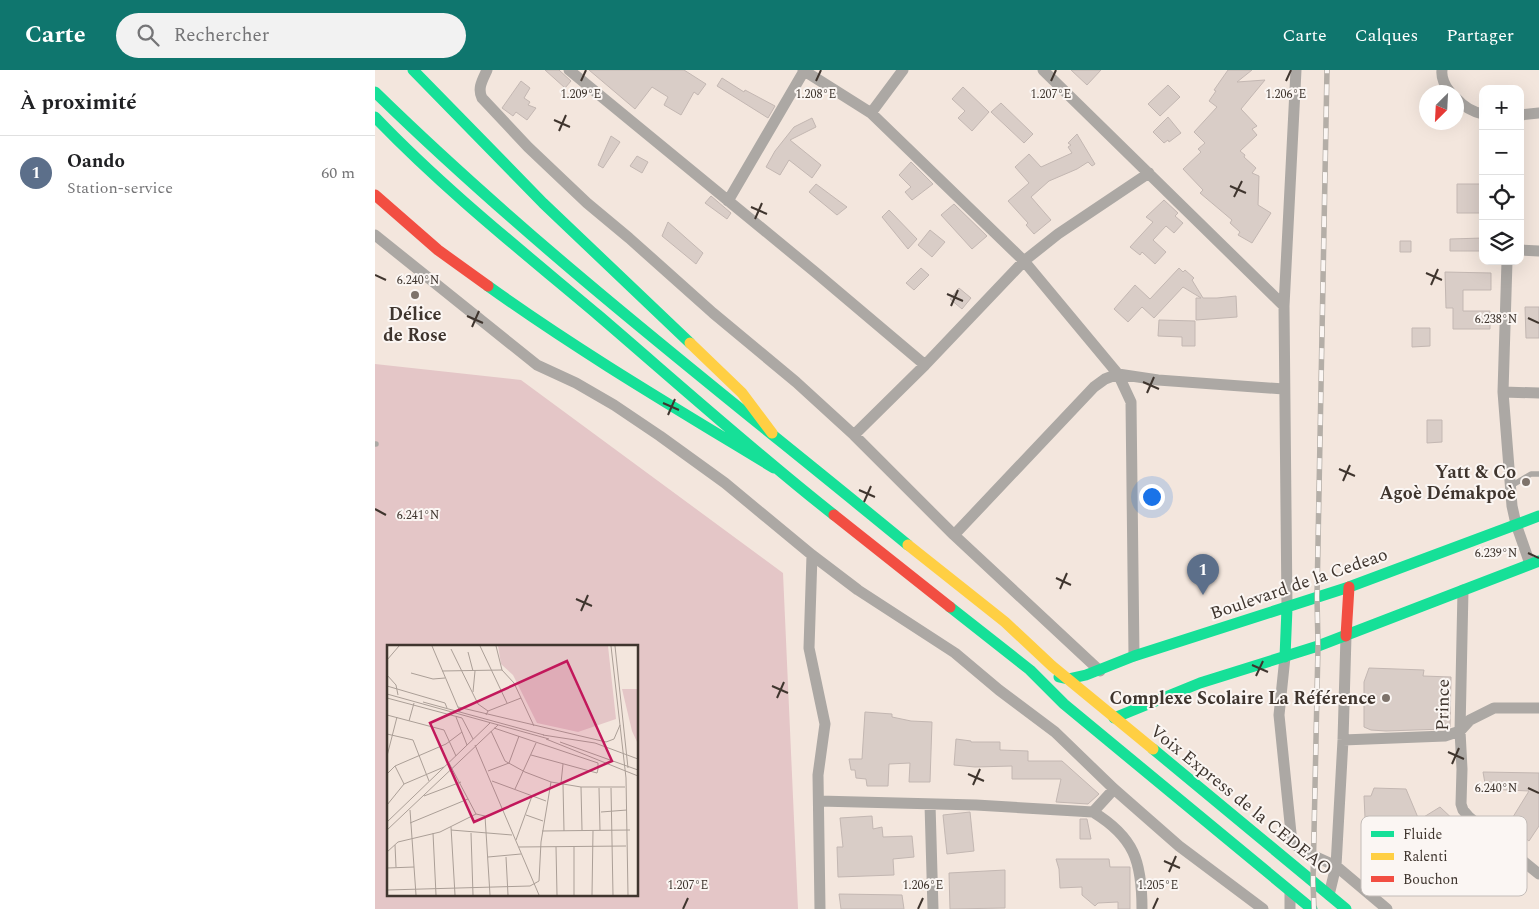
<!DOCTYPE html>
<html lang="fr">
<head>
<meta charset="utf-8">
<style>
  body { margin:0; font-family:Spectral,serif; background:#f2f2f2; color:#202124 }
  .controls { position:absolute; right:15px; top:15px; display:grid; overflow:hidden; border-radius:10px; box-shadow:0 5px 20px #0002 }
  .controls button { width:45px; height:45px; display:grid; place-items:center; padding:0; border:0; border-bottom:1px solid #e0e0e0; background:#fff; color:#202124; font:25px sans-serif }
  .compass { position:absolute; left:1044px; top:15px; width:45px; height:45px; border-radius:50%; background:#fff; box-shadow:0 5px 20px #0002; rotate:204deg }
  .you { position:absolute; left:776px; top:426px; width:18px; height:18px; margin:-12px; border:4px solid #fff; border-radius:50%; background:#1a73e8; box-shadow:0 0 0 8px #1a73e833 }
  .badge { display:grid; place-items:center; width:32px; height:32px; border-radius:50%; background:#0f766e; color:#fff; font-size:16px; font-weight:700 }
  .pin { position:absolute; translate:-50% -41px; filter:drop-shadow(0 1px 2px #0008) }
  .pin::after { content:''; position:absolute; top:26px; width:18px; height:15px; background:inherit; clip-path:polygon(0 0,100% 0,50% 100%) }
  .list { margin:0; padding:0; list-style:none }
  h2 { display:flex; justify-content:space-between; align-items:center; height:65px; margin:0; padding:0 20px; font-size:21px }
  h2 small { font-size:16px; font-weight:400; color:#757577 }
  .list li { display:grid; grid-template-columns:32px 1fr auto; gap:15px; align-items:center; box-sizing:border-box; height:75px; padding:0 20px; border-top:1px solid #e0e0e0 }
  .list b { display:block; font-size:19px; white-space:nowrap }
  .list p { margin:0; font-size:16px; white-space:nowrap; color:#757577 }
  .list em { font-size:16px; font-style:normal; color:#757577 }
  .icon { flex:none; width:28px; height:28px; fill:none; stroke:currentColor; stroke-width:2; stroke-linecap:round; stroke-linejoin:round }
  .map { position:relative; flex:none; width:1164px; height:839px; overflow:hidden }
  header { display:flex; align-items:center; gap:30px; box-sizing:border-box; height:70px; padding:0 25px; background:#0f766e; color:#fff }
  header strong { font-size:24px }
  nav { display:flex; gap:28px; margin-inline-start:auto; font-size:18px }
  .search { width:350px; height:45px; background:#f2f2f2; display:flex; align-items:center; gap:12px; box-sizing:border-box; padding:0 18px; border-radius:28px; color:#757577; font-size:19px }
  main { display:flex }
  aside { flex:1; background:#fff }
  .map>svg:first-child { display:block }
</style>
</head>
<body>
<header>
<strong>Carte</strong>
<div class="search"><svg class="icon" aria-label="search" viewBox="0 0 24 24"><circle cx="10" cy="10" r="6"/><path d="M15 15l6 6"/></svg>Rechercher</div>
<nav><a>Carte</a><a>Calques</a><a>Partager</a></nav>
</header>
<main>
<aside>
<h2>À proximité<small></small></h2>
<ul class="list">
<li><span class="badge" style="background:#5c6f8a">1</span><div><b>Oando</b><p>Station-service</p></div><em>60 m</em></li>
</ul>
</aside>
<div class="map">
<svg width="1164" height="839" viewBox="0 0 1164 839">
  <rect width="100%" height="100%" fill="#f3e6dd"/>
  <path fill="#e4c6c7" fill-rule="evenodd" d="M0,294L146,310L408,503L423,839H0ZM14,576H262V825H14Z"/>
  <path fill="#d9cdc7" stroke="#c3b7b2" d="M170,0H184L196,11L190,18Z
    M214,0H309L331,14L323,25L319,22L306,45L289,35L293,27L277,17L260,39Z
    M696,0H726L712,15Z
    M853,0H877L862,12L890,10L866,39L882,56L877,59L882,65L865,81L870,85L869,87L881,98L877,103L884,106L883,135L896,143L877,173L863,165L865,162L855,153L857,150L825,123L828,120L808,99L826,82L823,79L830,73L819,62L842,37L834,31L841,21L839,20Z
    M347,8L369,22L370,20L400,36L393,48L342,16Z
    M146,11L155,18L149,28L155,32L153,35L161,38L152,50L141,42L138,46L127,38Z
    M793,15L805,27L785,46L773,34Z
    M588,17L614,42L597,61L583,48L590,41L577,29Z
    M626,33L658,64L649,73L616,42Z
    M793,47L806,63L794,72L793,70L789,73L778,62Z
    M437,48L441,57L415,70L446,95L437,108L414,90L405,105L391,97L400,81L419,57Z
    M702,64L720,94L717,96L713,92L702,99L674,111L656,127L676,150L659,164L651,155L653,153L633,131L654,113L640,97L654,84L666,97L697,83L693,77L696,75L693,73Z
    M236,66L245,72L228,98L223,95Z
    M262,86L273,92L267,103L255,96Z
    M536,92L558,114L537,130L530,122L536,117L524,105Z
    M441,114L472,137L462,145L434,122Z
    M1082,114H1108V143H1082Z
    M336,126L356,143L352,149L330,133Z
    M789,130L803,143L800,146L808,153L799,163L791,156L778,170L791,182L780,194L767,182L765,185L755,177L778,152L771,147Z
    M579,134L612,166L597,179L566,145Z
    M514,140L542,169L533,179L507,147Z
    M293,152L328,183L321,194L287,166Z
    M555,160L570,172L557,187L543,175Z
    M1108,168V181H1075V169Z
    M1025,171H1036V182H1025Z
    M546,198L554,205L539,220L531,213Z
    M804,198L808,202L810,200L819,208L817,210L828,228H842L861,226L862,247L821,250V228H826L808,217L779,248L767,237L753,252L739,239L760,215L775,229Z
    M1070,202L1116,203V220H1088V241H1115V259H1078V238H1071Z
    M584,218L596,228L587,239L575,229Z
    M1150,237H1164V268H1151Z
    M784,250L820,251V276H807V267L783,266Z
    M1037,258H1055V276L1037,277Z
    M1052,350H1067V372L1052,373Z
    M994,598L1049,600L1048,606L1076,607L1075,657L1069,659L1011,661L996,660L989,657V612Z
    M490,642L517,644V647L536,651L557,652L555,712H534L535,693L514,694L513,716H492L491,709L481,708L480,700H476L474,689H487Z
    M581,669L596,671V672H625V680L653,681V691H687L724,724L713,734L681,732L686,709H637V696L600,697L579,695Z
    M1108,702L1164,703V756L1154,771L1133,755L1154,721L1111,719Z
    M999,718L1031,719L1044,750L1065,737L1084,755L1071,770L1060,779L1054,792L1046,785L1049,780L1036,766L1031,756L1011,766L991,769L989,726H996Z
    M595,742L599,781L572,784L568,745Z
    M497,746L498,759L507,757L508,767L537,766L539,787L518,789L519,805L463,807L462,777H468L465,748Z
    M705,749H712L716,769H705Z
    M681,789H734L735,797H755V839H743V832L723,833L720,836L707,825V817L685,818L684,799Z
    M630,800V838L575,839L574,803Z
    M464,824L527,825L529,839H466Z"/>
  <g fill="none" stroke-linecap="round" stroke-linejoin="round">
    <path stroke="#aca8a4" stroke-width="5.5" d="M0,374H1
      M1136,416L1156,404H1164"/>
    <path stroke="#aca8a4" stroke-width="11" d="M112,0C108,9 102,18 107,28L153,77L212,133L254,168L338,243L421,312L479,365L579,465L725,601
      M194,0L440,202L550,295
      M428,0L496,43L649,191L743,304L756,332L759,586
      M668,0L909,236
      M1067,0C1066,7 1070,17 1075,22
      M1082,29C1089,37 1098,42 1108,44
      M496,43L528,0
      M1145,45L1164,43
      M353,131L429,1
      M0,165L162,295L201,313L239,335L285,366L350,413L437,485L483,520L580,583L624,620L680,662L739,719L804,776L888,839
      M1145,180L1164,181
      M1132,191L1128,322L1137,436L1141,454L1155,494
      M1128,322L1164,323
      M479,365L550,295L649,191L683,164L774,103
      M579,465L719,317L730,309L743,304L783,310L909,319
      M437,485L434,578L450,654L443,705L445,839
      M1088,520L1085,661L1087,699L1086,734L1088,740L1094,747L1164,804
      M912,538L909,236L921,0
      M910,587L904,645L917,773L939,786L961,796L1012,839
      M968,670L1070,666L1085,661L1095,650L1119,638H1164
      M444,731L601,735L718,742L739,719
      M555,734L558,839
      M718,742C759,767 767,791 767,839
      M954,825L961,796L968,670L971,566
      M915,839V822"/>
    <path stroke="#16e098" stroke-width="11" d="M38,0L168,133L315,273
      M0,22C167,185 353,327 533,475
      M0,47C69,119 147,181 223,245C301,312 378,381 459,445
      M113,216C205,282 302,339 399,398
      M575,537L655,600L689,634L937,839
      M910,587L912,538
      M684,607L693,609L711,605L759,586L974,517L1164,446
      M739,648L825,613L943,576L1164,491
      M778,679L971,839"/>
    <path stroke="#ffcf43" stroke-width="11" d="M315,273L367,323L397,363
      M533,475L630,552L677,596L778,679"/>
    <path stroke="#f24e42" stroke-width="11" d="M0,125L63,180L113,216
      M459,445L575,537
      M971,566L974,517"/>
    <g stroke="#b4aea7" stroke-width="5.5">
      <path id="rail" d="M939,839L938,811L943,576L942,527L952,0"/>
    </g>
    <use href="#rail" stroke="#fbf6f3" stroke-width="4" stroke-dasharray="11" stroke-linecap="butt"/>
  </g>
  <path fill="none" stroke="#3f352e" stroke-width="2" d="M206,11L211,0M441,11L446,0M676,11L681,0M911,11L916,0M179,50L195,57M184,61L191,45M855,116L871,123M859,127L867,111M376,137L392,144M380,149L387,133M1051,203L1067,210M0,205L11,210M1056,215L1063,199M572,224L588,231M576,236L583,220M92,246L108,253M1153,248L1164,253M97,257L104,241M768,312L784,319M772,323L779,307M288,333L304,340M293,345L300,329M964,399L980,406M968,411L975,395M484,420L500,427M489,432L496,416M0,439L11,445M1153,483L1164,488M681,508L696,515M685,519L692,503M201,529L217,536M206,541L213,525M877,595L893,602M881,606L888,591M397,616L413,623M402,628L409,612M1073,682L1089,689M1077,694L1084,678M593,704L609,711M598,715L605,699M1153,718L1164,723M789,791L805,798M794,802L801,786M308,839L313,828M543,839L548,828M778,839L783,828"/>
  <g fill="#7e736b" stroke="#fbf6f3" stroke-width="2">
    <circle cx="40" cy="225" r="5"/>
    <circle cx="1151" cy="412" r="5"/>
    <circle cx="1011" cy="628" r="5"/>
  </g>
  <g text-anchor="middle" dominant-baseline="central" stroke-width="4" stroke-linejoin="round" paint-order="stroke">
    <g font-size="18" font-weight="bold" fill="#3f352e" stroke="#fbf6f3" text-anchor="end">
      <text x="40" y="244" text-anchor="middle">Délice<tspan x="40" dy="21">de Rose</tspan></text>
      <text x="1141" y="402">Yatt &amp; Co<tspan x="1141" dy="21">Agoè Démakpoè</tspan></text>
      <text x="1001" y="628">Complexe Scolaire La Référence</text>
    </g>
    <g font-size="18" fill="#3f352e" stroke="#fbf6f3">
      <text transform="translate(924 514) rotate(-19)">Boulevard de la Cedeao</text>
      <text transform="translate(1068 635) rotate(-89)">Prince</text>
      <text transform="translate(866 730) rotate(39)">Voix Express de la CEDEAO</text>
    </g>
  </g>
  <g transform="translate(12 575)">
    <rect width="251" height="251" fill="#f3e6dd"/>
    <path d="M111,1H221L229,74L191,87L150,78L126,30L114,19ZM235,44H251V99L245,86Z" fill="#e4c6c7"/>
    <path fill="none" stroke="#ab9f97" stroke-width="1" d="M45,1L73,67M93,1L120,58M109,1L115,25L127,38L147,81M224,1L239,133L241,250M228,1L241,123M64,4L91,59L101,66M81,7L86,26M0,15L12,1M55,26L115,25M24,28L46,34L58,33M0,30L9,40L11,50M0,41L58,58L60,63M86,47L88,26M0,49L162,94M0,53L75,73L86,94M36,57L157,90M71,62L219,97L227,94L233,80M0,70L57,85L69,111M99,70L101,66L134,53M69,72L80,100M22,76L27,58M107,83L202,115L211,118V124L210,128L144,110M104,86L118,116L138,127L164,137L194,142H238M0,89L26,95L42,136M156,90L208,98L251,114M159,94L251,131M173,97L251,125M88,100L152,250M0,111L10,72M62,118L89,169L98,171L103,250M8,121L17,139M101,126L122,118L132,91M0,129L8,121L59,99L75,87M105,136L159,156M174,138L176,119M176,139L177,186M194,142L195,185M212,143L213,185M224,143L226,250M128,144L149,98M37,151L74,137M0,160L17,139L57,122M23,165L29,250M214,167L240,165M139,170L156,176M0,177L103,78M23,178L81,154M64,182L68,250M0,185L111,80M64,185L125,190M155,186L243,185M46,188L49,250M84,188L86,250M129,195L145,151M8,200L9,222M132,202L239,201M169,202L170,250M187,202V250M0,207L11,197L53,187L89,169M101,212L134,209M119,212L121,250M0,223L27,222M0,245L143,241L152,236L154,197L164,137M205,250L206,186"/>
    <path fill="#c2185b" fill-opacity="0.15" stroke="#c2185b" stroke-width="2.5" d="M180,16L225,116L87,177L43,78Z"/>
    <rect width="251" height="251" fill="none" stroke="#3f352e" stroke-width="2.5"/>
  </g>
  <rect x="986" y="746" width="166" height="80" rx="8" fill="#fbf6f3" stroke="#c3bcb8" stroke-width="1"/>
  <rect x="996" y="761" width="23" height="6" fill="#16e098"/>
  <rect x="996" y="783" width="23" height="7" fill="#ffcf43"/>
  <rect x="996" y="806" width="23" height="6" fill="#f24e42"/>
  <g font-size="14" fill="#3f352e">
    <text x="1028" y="769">Fluide</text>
    <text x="1028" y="791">Ralenti</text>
    <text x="1028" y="814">Bouchon</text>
  </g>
  <g font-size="12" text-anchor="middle" fill="#3f352e" stroke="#fbf6f3" stroke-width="4" stroke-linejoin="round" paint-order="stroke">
    <text x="206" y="28">1.209°E</text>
    <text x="441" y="28">1.208°E</text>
    <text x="676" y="28">1.207°E</text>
    <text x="911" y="28">1.206°E</text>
    <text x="43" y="214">6.240°N</text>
    <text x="1121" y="253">6.238°N</text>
    <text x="43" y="449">6.241°N</text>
    <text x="1121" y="487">6.239°N</text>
    <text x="1121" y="722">6.240°N</text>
    <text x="313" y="819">1.207°E</text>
    <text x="548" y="819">1.206°E</text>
    <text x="783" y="819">1.205°E</text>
  </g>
</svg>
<div class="controls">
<button>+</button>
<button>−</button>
<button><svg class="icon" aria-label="locate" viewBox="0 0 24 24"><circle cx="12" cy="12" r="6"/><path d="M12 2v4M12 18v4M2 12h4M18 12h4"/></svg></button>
<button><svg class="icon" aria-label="layers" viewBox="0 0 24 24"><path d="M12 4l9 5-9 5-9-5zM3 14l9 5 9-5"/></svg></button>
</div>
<svg class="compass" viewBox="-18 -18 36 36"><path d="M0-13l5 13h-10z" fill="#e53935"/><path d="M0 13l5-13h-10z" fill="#757577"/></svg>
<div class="you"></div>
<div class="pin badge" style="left:828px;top:525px;background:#5c6f8a">1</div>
</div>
</main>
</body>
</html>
